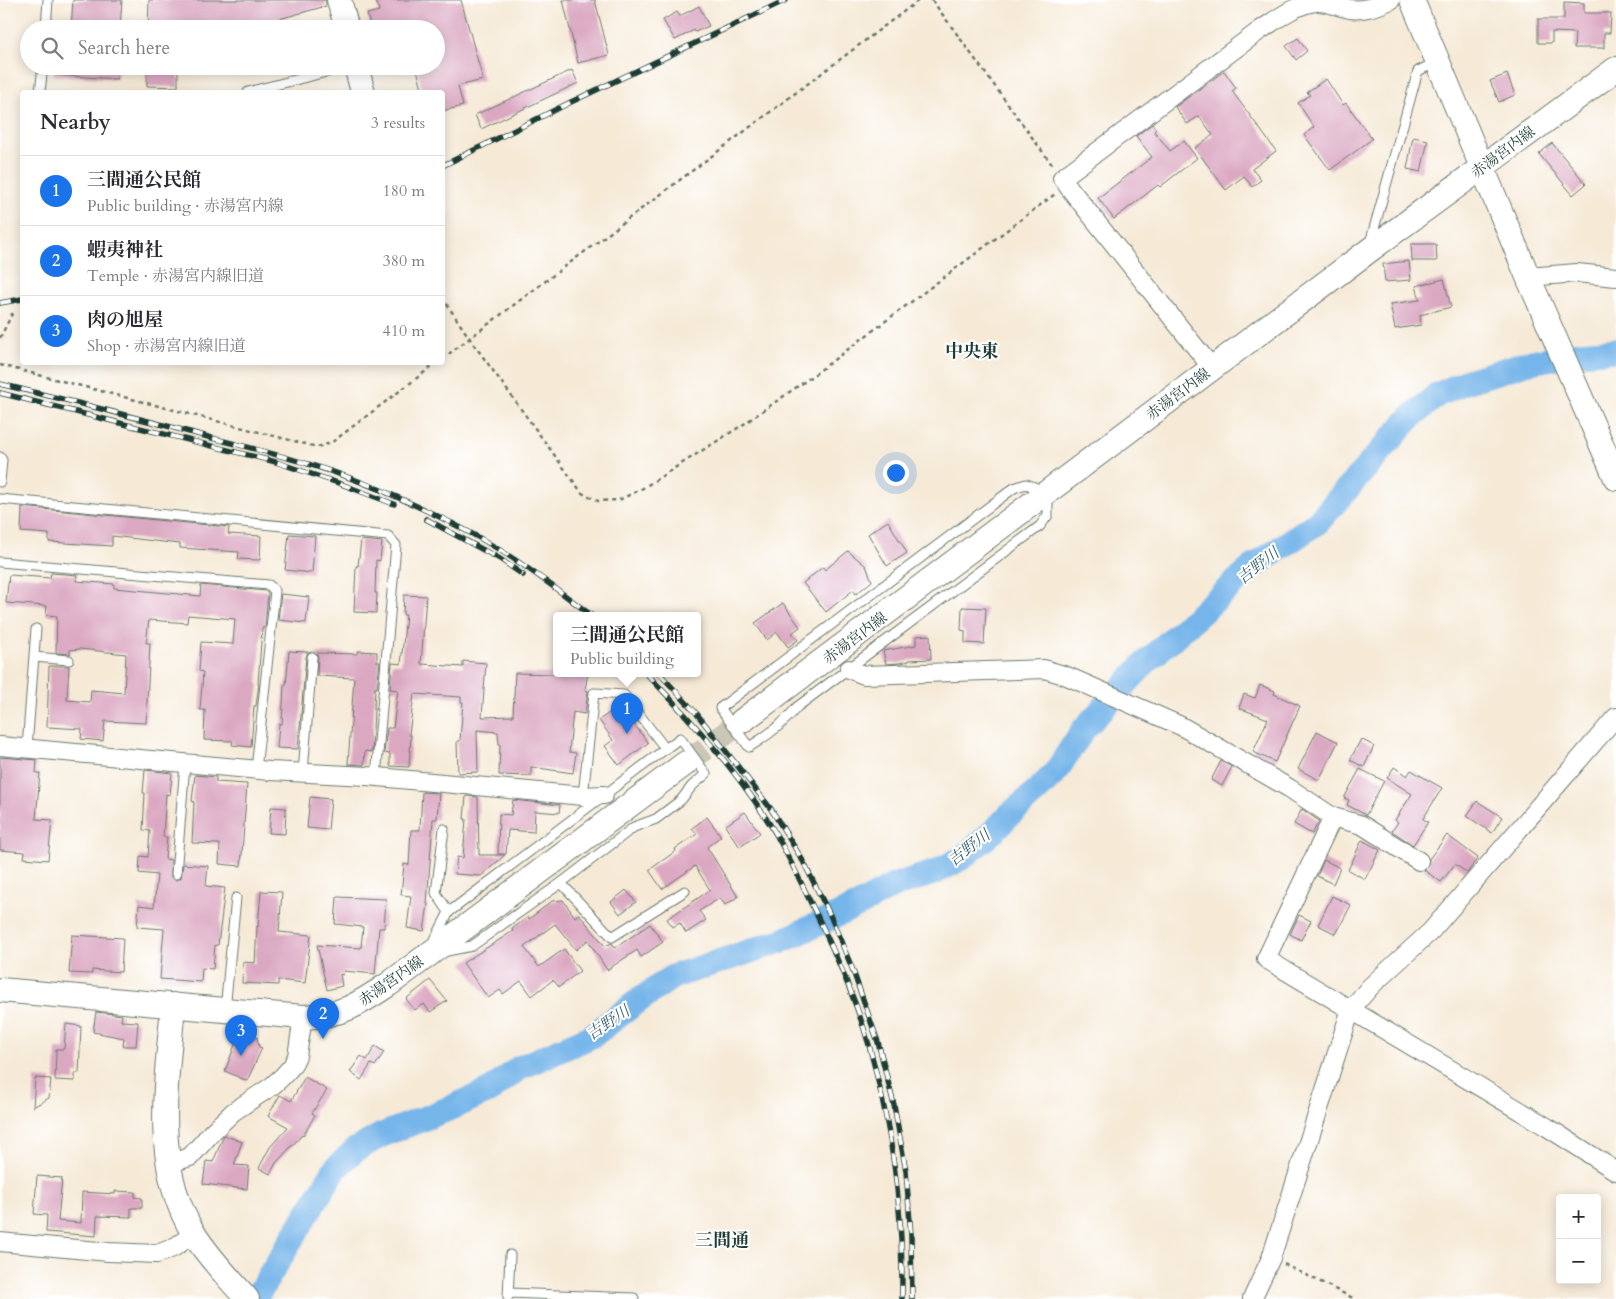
<!DOCTYPE html>
<html lang="en">
<head>
<meta charset="utf-8">
<style>
  body { margin:0; font-family:Cardo,"Noto Serif JP",serif; background:#f2f2f3; color:#2b2b33 }
  .controls { position:absolute; right:15px; bottom:15px; display:grid; overflow:hidden; border-radius:5px; box-shadow:0 2px 12px #0003 }
  .controls button { width:45px; height:45px; display:grid; place-items:center; padding:0; border:0; border-bottom:1px solid #e1e1e2; background:#fff; color:#2b2b33; font:25px sans-serif }
  .you { position:absolute; left:895px; top:472px; width:18px; height:18px; margin:-12px; border:4px solid #fff; border-radius:50%; background:#1a73e8; box-shadow:0 0 0 8px #1a73e833 }
  .badge { display:grid; place-items:center; width:32px; height:32px; border-radius:50%; background:#1a73e8; color:#fff; font-size:16px; font-weight:700 }
  .pin { position:absolute; translate:-50% -41px; filter:drop-shadow(0 1px 2px #0008) }
  .pin::after { content:''; position:absolute; top:26px; width:18px; height:15px; background:inherit; clip-path:polygon(0 0,100% 0,50% 100%) }
  .popup { position:absolute; left:553px; top:612px; width:148px; height:65px; box-sizing:border-box; display:grid; place-content:center; border-radius:5px; background:#fff; filter:drop-shadow(0 1px 4px #0005); font-size:16px; white-space:nowrap; color:#7c7c81 }
  .popup b { font-size:19px; color:#2b2b33 }
  .popup::after { content:''; position:absolute; left:50%; top:100%; margin-left:-10px; border:10px solid transparent; border-top-color:#fff }
  .list { margin:0; padding:0; list-style:none }
  h2 { display:flex; justify-content:space-between; align-items:center; height:65px; margin:0; padding:0 20px; font-size:21px }
  h2 small { font-size:16px; font-weight:400; color:#7c7c81 }
  .list li { display:grid; grid-template-columns:32px 1fr auto; gap:15px; align-items:center; box-sizing:border-box; height:70px; padding:0 20px; border-top:1px solid #e1e1e2 }
  .list b { display:block; font-size:19px; white-space:nowrap }
  .list p { margin:0; font-size:16px; white-space:nowrap; color:#7c7c81 }
  .list em { font-size:16px; font-style:normal; color:#7c7c81 }
  .icon { flex:none; width:28px; height:28px; fill:none; stroke:currentColor; stroke-width:2; stroke-linecap:round; stroke-linejoin:round }
  .map { position:relative; flex:none; width:1616px; height:1299px; overflow:hidden }
  .search { position:absolute; background:#fff; box-shadow:0 2px 12px #0003; left:20px; top:20px; width:425px; height:55px; display:flex; align-items:center; gap:12px; box-sizing:border-box; padding:0 18px; border-radius:28px; color:#7c7c81; font-size:19px }
  .panel { position:absolute; background:#fff; box-shadow:0 2px 12px #0003; left:20px; top:90px; width:425px; height:275px; border-radius:5px }
  .map>svg:first-child { display:block }
</style>
</head>
<body>
<div class="map">
<svg width="1616" height="1299" viewBox="0 0 1616 1299">
  <rect width="100%" height="100%" fill="#fff"/>
  <filter id="ink" filterUnits="userSpaceOnUse"><feTurbulence type="fractalNoise" baseFrequency=".02" numOctaves="2"/><feDisplacementMap in="SourceGraphic" scale="10" xChannelSelector="R" yChannelSelector="G"/><feConvolveMatrix kernelMatrix="1 2 1 2 8 2 1 2 1" color-interpolation-filters="sRGB"/></filter>
  <filter id="wash" filterUnits="userSpaceOnUse"><feTurbulence type="fractalNoise" baseFrequency=".0096" numOctaves="4" result="noise"/><feDisplacementMap in="SourceGraphic" scale="20" xChannelSelector="R" yChannelSelector="G"/><feGaussianBlur stdDeviation="1.12" result="paint"/><feColorMatrix in="noise" values="0 0 0 0 0 0 0 0 0 0 0 0 0 0 0 0 0 1.4 0 .05"/><feComposite in="paint" operator="in"/></filter>
  <g filter="url(#wash)">
    <rect width="100%" height="100%" fill="#f6ead7"/>
    <g fill="none" stroke-linecap="round" stroke-linejoin="round">
      <path stroke="#76b5ea" stroke-width="25" d="M255,1299L335,1169L355,1150L382,1135L448,1109L491,1090L519,1068L592,1036L634,1004L672,977L784,940L861,904L893,886L936,872L962,858L995,830L1009,815L1035,793L1055,773L1083,730L1144,664L1250,569L1318,522L1410,418L1437,395L1465,382L1526,363L1579,353L1616,350"/>
    </g>
    <g id="blocks">
      <path fill="#dba8c2" d="M73,0H122L120,29H71Z
        M149,0H326V6L261,24V29H148Z
        M376,0H461L483,80L458,86L463,106L442,111V92H423L416,66H436V29H371L367,14L379,11Z
        M563,0H595L609,55L578,63Z
        M1564,2L1584,3V13H1611L1610,33H1604V48H1574L1575,33L1552,32V43H1538V19H1564Z
        M699,6L709,26L695,32L694,30L675,40L663,20L677,12L680,16Z
        M1298,38L1307,51L1296,60L1286,46Z
        M54,66H118L117,79L54,75Z
        M147,66H178V87L147,86Z
        M572,70L578,83L481,129L475,115Z
        M1224,71L1236,88L1232,91L1276,151L1252,169L1261,180L1252,187L1244,176L1226,190L1195,148L1213,135L1199,116L1187,124L1175,107Z
        M1507,74L1515,95L1499,102L1490,81Z
        M1326,79L1343,105L1346,103L1372,139L1330,170L1304,135L1314,127L1298,103L1310,95L1307,92Z
        M1152,124L1156,129L1154,131L1170,151L1184,141L1197,158L1160,187L1158,185L1114,219L1098,198L1152,157L1136,136Z
        M1413,137L1428,140L1421,172L1407,169Z
        M1552,143L1586,184L1573,195L1539,154Z
        M1411,244H1436L1437,261H1412Z
        M1409,261L1411,280L1385,282L1383,264Z
        M1444,279L1451,307L1420,315L1421,325L1395,329L1390,304L1420,300L1416,286Z
        M22,507L229,527L228,534L261,536L260,560L238,559L239,552L180,548V544L112,536V546L49,542V534L21,532Z
        M888,521L907,553L887,566L868,534Z
        M289,534L315,536L312,573L285,570Z
        M361,540L382,542L380,561L376,560L375,593H377L376,613L354,612L356,566H358Z
        M848,551L866,566L872,581L856,594L853,590L826,612L803,583L823,567L825,570Z
        M51,573L77,575L76,581L114,584V588L200,596L201,585L266,591L268,593L265,628H262L258,684H259L256,706H254L251,747L232,745L233,741L204,740L205,710H200L203,672L199,671L201,642L233,644L235,619L188,615L187,623L149,620L146,643H150L146,723L105,721L103,741L81,739L82,729L47,727L49,666H69L67,700L90,702L91,690L124,693L126,654L80,649L70,650V654L56,653L57,616L46,615L47,606L6,603L9,575L50,578Z
        M281,594L309,597L306,623L278,620Z
        M404,595L426,596L421,664L463,667V661L486,663L482,717L513,716L515,673L554,674V673H588L585,690L588,691L585,714L573,712L569,752L576,753L573,773L531,767V776L499,775L500,744H499L498,732L477,730L478,772L458,773L457,741H460L463,702H461V697L414,694L409,735H411L409,767L390,766V754L384,753L387,728H393L398,690L390,689L392,663L401,664L406,615H403Z
        M783,603L800,627L792,633L798,640L788,647L777,632L767,640L755,623Z
        M962,607L986,608L984,644L965,643V631L961,630Z
        M930,635L931,659L909,660V661L899,663L886,664L883,651L916,645V636Z
        M289,651L308,652L306,657L298,749L277,748L279,724H282L284,685H286Z
        M357,651L377,652V662H380L377,688H375L372,752L365,751L364,765L348,764L354,678L317,676L318,657L317,653L357,654Z
        M1260,685L1275,691L1274,694L1300,706L1275,762L1253,752L1268,719L1239,708L1244,694L1255,698Z
        M620,705L648,743L619,765L605,746L613,740L599,720Z
        M1317,731L1338,742L1319,780L1298,769Z
        M1361,739L1374,746L1364,767L1350,760Z
        M0,757L37,760L36,773H40L36,819L52,820L48,860L24,858L25,852L0,850Z
        M1221,761L1232,767L1222,786L1211,780Z
        M1394,767L1407,776L1411,770L1442,788L1423,819L1428,822L1413,845L1392,831L1398,822L1395,820L1412,794L1387,778Z
        M1360,769L1384,781L1366,815L1347,805L1349,800L1344,798Z
        M145,770L172,773L170,795L166,794L163,837H167L165,859L171,860V877L175,880L181,878L183,864L208,866L206,886L225,888L218,945H215L213,969L202,968L201,982L160,979L164,929L137,927L139,905L154,907L157,875L139,873L140,856L148,857L150,831L143,830L145,793H143Z
        M195,775L216,777V782L247,784L241,866L219,864L220,844L192,843L194,802L192,801Z
        M422,792L439,793L437,819H433L427,904H428L424,931L407,928L411,896L401,895L404,864L409,865L411,830H420Z
        M466,796L478,797L479,855H505L481,876L455,874L457,857L463,858L466,819H464Z
        M310,797L331,799L328,830L307,828Z
        M513,800L560,805L559,813L535,811L534,832L508,830L506,854H498L499,814L511,815Z
        M1477,801L1502,817L1492,833L1467,816Z
        M271,807L286,808L285,834L269,833Z
        M1302,809L1319,821L1312,834L1294,824Z
        M745,812L760,833L740,847L725,826Z
        M707,817L721,836L707,847L738,897L725,905L720,898L699,911L706,920L686,933L680,923L673,927L667,919L710,890L695,866L662,889L649,870L676,851L675,849L697,834L692,828Z
        M1447,835L1478,858L1467,873L1455,864L1441,882L1424,870L1428,866L1429,859Z
        M1362,840L1380,850L1365,879L1348,870Z
        M1324,860L1340,868L1333,884L1317,876Z
        M626,890L636,902L620,914L611,902Z
        M261,891L282,892L279,932L311,935L305,983L278,980V985L242,983L243,962L255,963L257,926L258,927Z
        M1332,896L1351,905L1336,934L1318,925Z
        M337,897L386,899L384,928H379L375,974L344,971L343,975L340,974L342,986L327,990L317,945L361,948L363,927L335,924Z
        M563,900L575,917L579,914L605,946L612,943L615,948L650,924L663,942L641,957L637,950L607,970L588,940L576,950L555,924L524,947L539,967L564,949L580,971L559,987L553,980L532,996L521,981L503,994L500,990L488,998L463,963L513,931L512,929L528,917L529,919L552,901Z
        M1299,915L1311,921L1301,940L1290,934Z
        M72,935L123,938L121,972L92,970V974L69,973Z
        M430,980L447,1001L430,1012L424,1004L415,1010L406,999Z
        M96,1012L122,1015L121,1021L138,1022L136,1046H123L124,1038L93,1032Z
        M66,1024L81,1026L79,1073H75V1081L55,1080L56,1049H64Z
        M238,1037L246,1042L257,1037L259,1047L262,1048L247,1081L225,1071Z
        M375,1046L384,1052L375,1066L371,1064L361,1080L350,1072L361,1056L367,1060Z
        M305,1077L327,1090L312,1113L315,1115L303,1136L302,1135L276,1163L270,1174L259,1168L270,1147L288,1127L268,1116L280,1095L291,1101Z
        M35,1078L51,1079L49,1098L33,1107Z
        M224,1135L242,1142L234,1165L249,1166L247,1189L203,1184L206,1161L213,1162Z
        M37,1176L62,1178L58,1221L81,1223L82,1192L115,1194V1191L135,1192V1197L142,1198V1208H131V1217L97,1216L96,1236L46,1232L47,1215L34,1214Z"/>
    </g>
  </g>
  <g filter="url(#ink)">
    <use href="#blocks" fill-opacity="0" stroke="#6a7a6d" stroke-width="1"/>
    <g fill="none" stroke-linecap="round" stroke-linejoin="round">
      <path stroke="#cbc7b6" stroke-width="24" stroke-dasharray="24 12" stroke-linecap="butt" d="M686,763L742,721"/>
      <g stroke="#6a7a6d" stroke-width="11">
        <path id="lane" d="M46,29L48,0
          M40,92L43,66
          M248,92L350,66
          M1370,243L1418,71L1437,62
          M0,457L2,460L0,482
          M1026,484L1048,492V515L1040,526L797,707C784,724 767,736 749,747L720,708L1014,488Z
          M0,499L388,536L396,545L376,777
          M0,562L269,585L275,591L256,770
          M34,657L69,660
          M680,738L706,774L692,786L681,800L656,819L634,827L561,883L472,946L427,955L449,912Z
          M27,748L36,629
          M303,773L312,657
          M583,796L594,693L624,695L665,748
          M444,829L436,893L449,912
          M176,874L185,764
          M561,883L612,937L685,891
          M225,1010L236,898
          M509,1293L634,1298
          M508,1297L510,1255"/>
      </g>
      <g stroke="#6a7a6d" stroke-width="20">
        <path id="street" d="M1062,178L1259,31C1276,20 1294,5 1315,2C1327,1 1338,7 1350,9C1364,11 1378,6 1391,0
          M1067,185L1212,368
          M1528,277L1577,273L1616,277
          M849,669L864,675L1044,669L1067,676L1181,726L1289,788L1333,817L1266,959L1547,1127L1616,1171
          M0,746L270,771L367,776L583,796L604,795
          M1333,817L1362,825L1419,861
          M168,1164L190,1157L213,1131L233,1112L272,1086L282,1077L292,1066L297,1056L303,1017
          M0,1242L109,1252L157,1254L173,1248L194,1234
          M1252,1299L1271,1258L1351,1009L1371,986L1431,931L1616,717"/>
      </g>
      <g stroke="#6a7a6d" stroke-width="26">
        <path id="secondary" d="M339,0L347,29
          M1412,0L1528,277L1616,478
          M356,66L363,92
          M742,721L1367,252L1616,69
          M0,990L303,1017C343,1015 356,1006 389,984L686,763
          M173,1005C167,1081 151,1165 194,1234C208,1257 229,1278 247,1299"/>
      </g>
      <path stroke="#6a7a6d" stroke-width="2.5" stroke-dasharray="4 4" stroke-linecap="butt" d="M932,0L1053,166
        M442,297L470,339L582,493L598,501L619,500L643,488L741,426L811,377L1055,194
        M0,338L14,310
        M442,359L919,0
        M0,365L317,447L331,443L438,362
        M1284,1264L1355,1299"/>
      <use href="#lane" stroke="#fff" stroke-width="9"/>
      <use href="#street" stroke="#fff" stroke-width="18"/>
      <use href="#secondary" stroke="#fff" stroke-width="24"/>
      <g stroke="#1f3d34" stroke-width="5.5">
        <path id="rail" d="M442,166L571,102L786,0
          M0,303L22,299
          M0,384C71,401 142,419 212,438C275,454 339,470 399,498C435,514 472,532 506,554C535,572 563,594 591,615
          M0,393L276,462L341,484L394,504
          M426,519L500,559L523,575
          M646,673C688,717 731,764 764,815C781,840 794,868 807,895C831,943 854,993 869,1045C886,1107 898,1174 901,1239C902,1259 902,1279 902,1299
          M659,673L697,714L771,809L803,861L830,915L852,968L878,1042L894,1105L906,1171L911,1235L912,1299"/>
      </g>
      <use href="#rail" stroke="#fff" stroke-width="4" stroke-dasharray="11" stroke-linecap="butt"/>
    </g>
  </g>
  <g text-anchor="middle" dominant-baseline="central" stroke-width="4" stroke-linejoin="round" paint-order="stroke">
    <g font-size="15" fill="#1f3d34" stroke="#fff">
      <text transform="translate(1503 152) rotate(-37)">赤湯宮内線</text>
      <text transform="translate(1178 394) rotate(-37)">赤湯宮内線</text>
      <text transform="translate(855 638) rotate(-37)">赤湯宮内線</text>
      <text transform="translate(391 981) rotate(-35)">赤湯宮内線</text>
    </g>
    <g font-size="16" font-style="italic" fill="#39616b" stroke="#fff">
      <text transform="translate(1258 566) rotate(-38)">吉野川</text>
      <text transform="translate(969 848) rotate(-38)">吉野川</text>
      <text transform="translate(608 1023) rotate(-34)">吉野川</text>
    </g>
    <g font-size="18" font-weight="bold" fill="#1f3d34" stroke="#fff">
      <text x="972" y="351">中央東</text>
      <text x="722" y="1240">三間通</text>
    </g>
  </g>
</svg>
<div class="controls">
<button>+</button>
<button>−</button>
</div>
<div class="you"></div>
<div class="pin badge" style="left:627px;top:734px">1</div>
<div class="popup"><b>三間通公民館</b>Public building</div>
<div class="pin badge" style="left:323px;top:1039px">2</div>
<div class="pin badge" style="left:241px;top:1056px">3</div>
<div class="search"><svg class="icon" aria-label="search" viewBox="0 0 24 24"><circle cx="10" cy="10" r="6"/><path d="M15 15l6 6"/></svg>Search here</div>
<section class="panel">
<h2>Nearby<small>3 results</small></h2>
<ul class="list">
<li><span class="badge">1</span><div><b>三間通公民館</b><p>Public building · 赤湯宮内線</p></div><em>180 m</em></li>
<li><span class="badge">2</span><div><b>蝦夷神社</b><p>Temple · 赤湯宮内線旧道</p></div><em>380 m</em></li>
<li><span class="badge">3</span><div><b>肉の旭屋</b><p>Shop · 赤湯宮内線旧道</p></div><em>410 m</em></li>
</ul>
</section>
</div>
</body>
</html>
